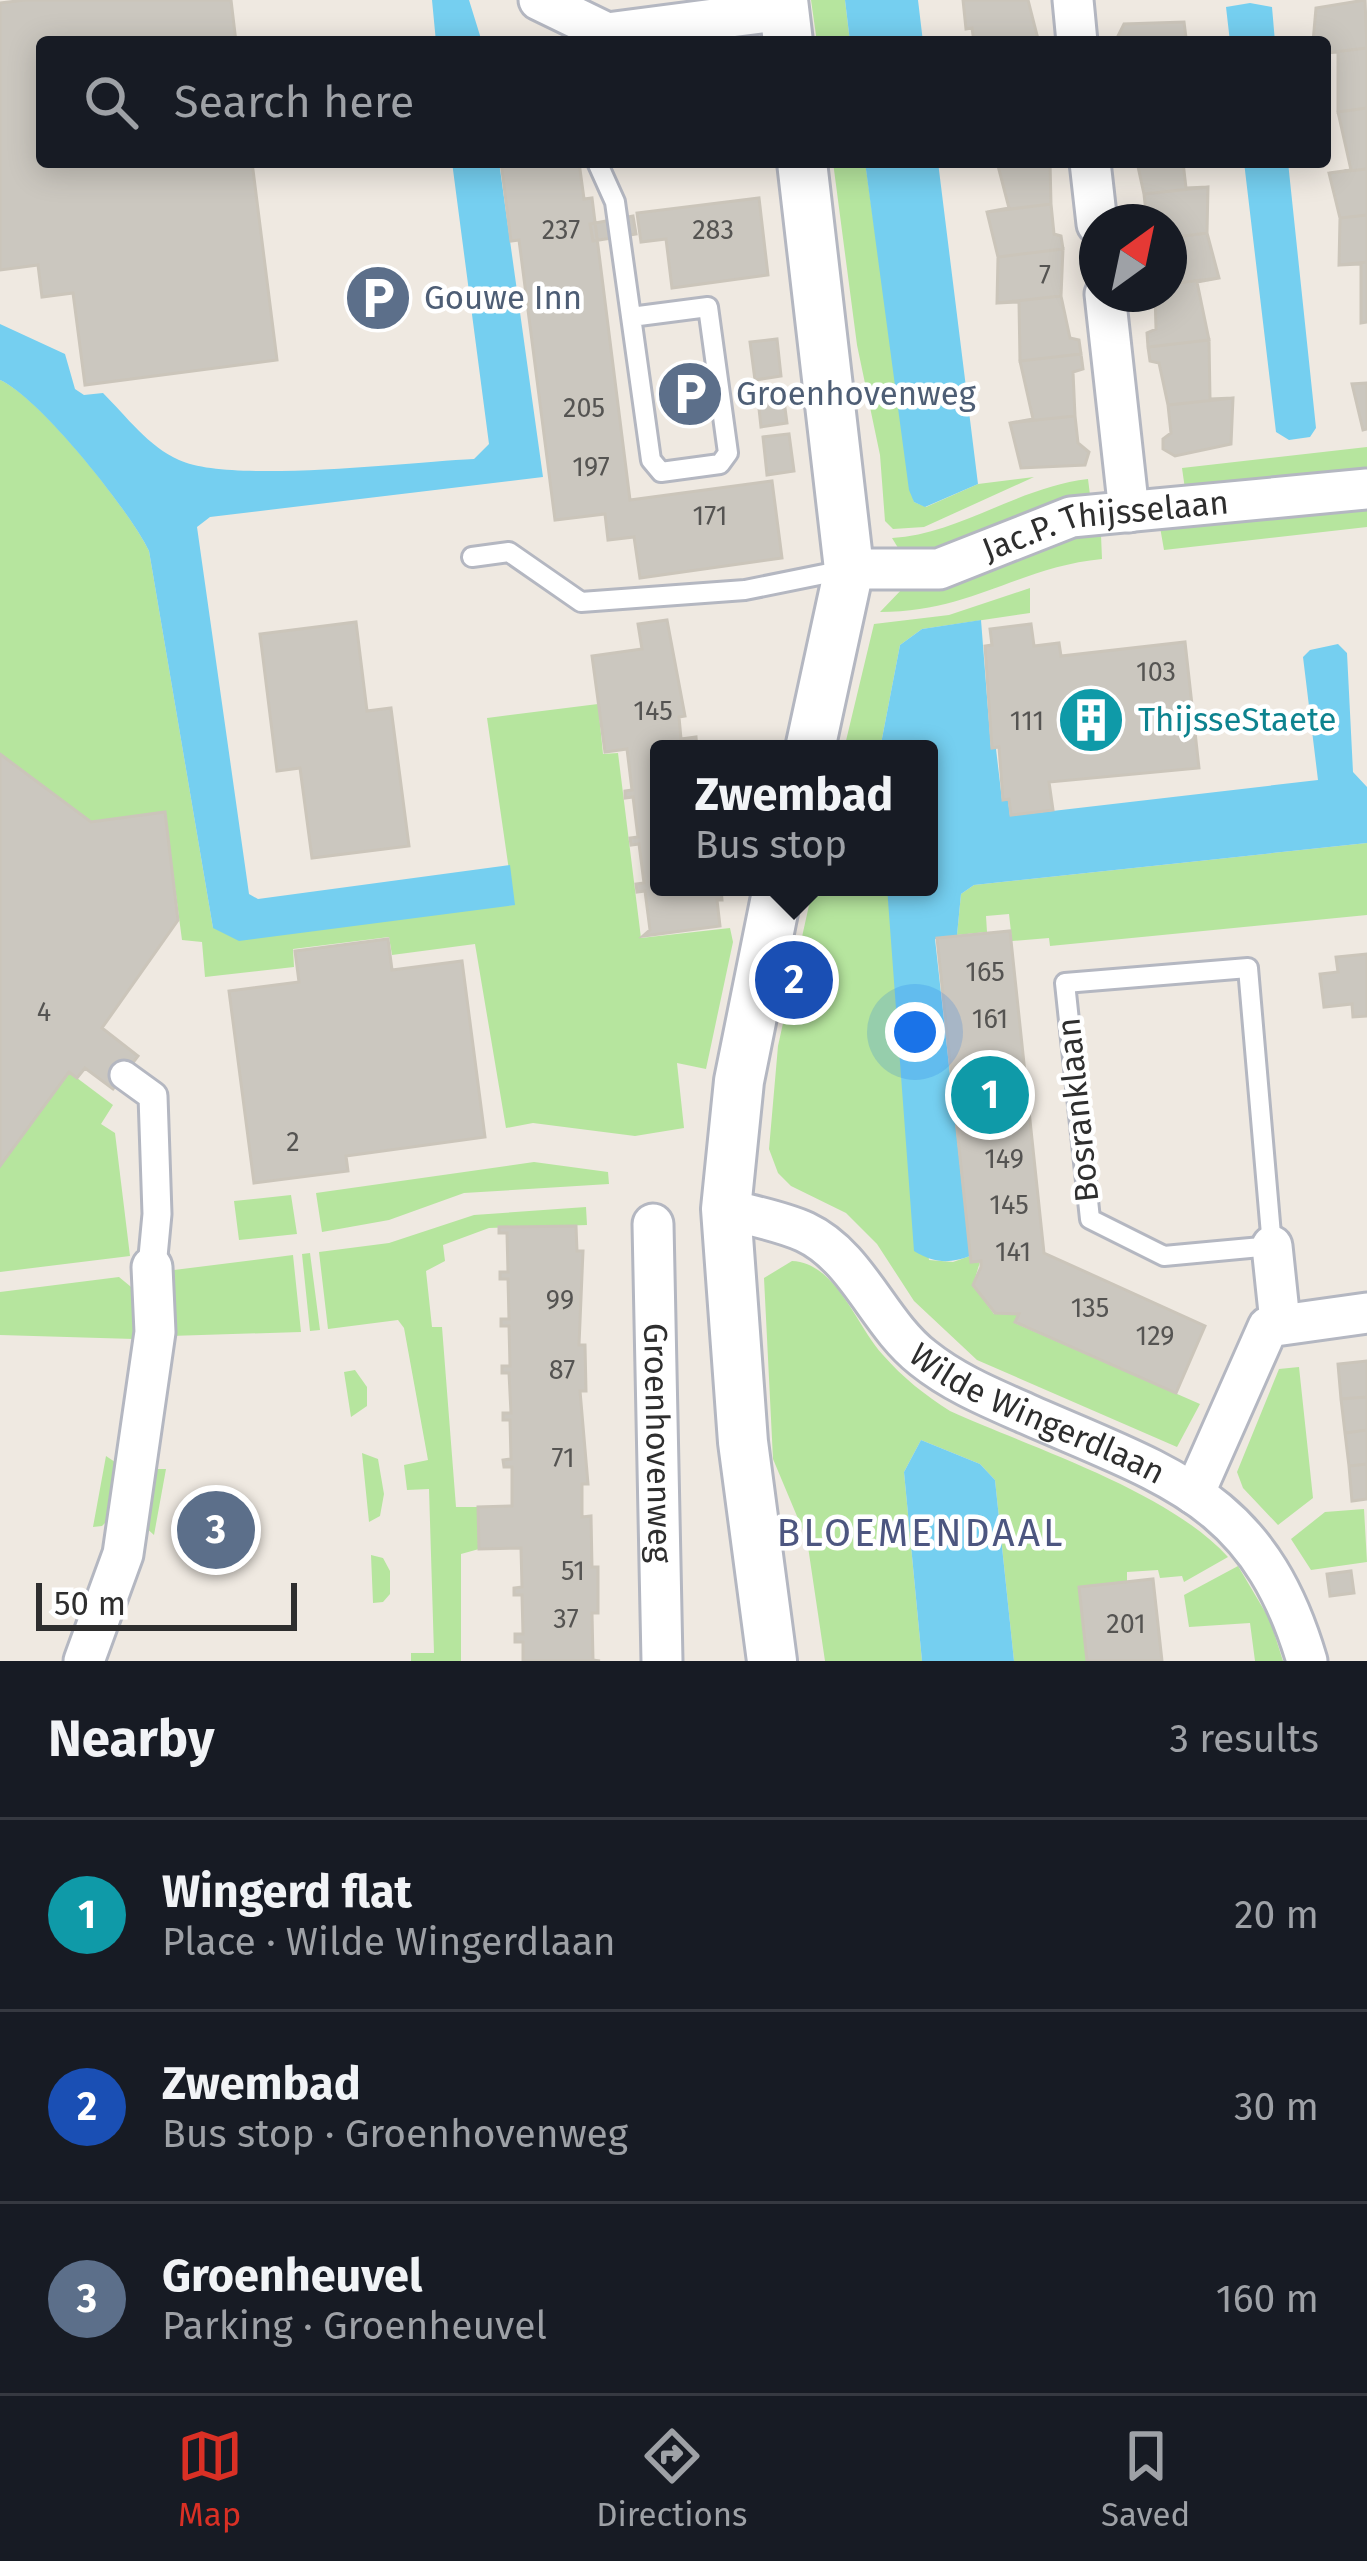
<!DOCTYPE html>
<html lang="en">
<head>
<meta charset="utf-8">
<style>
  body { margin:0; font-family:"Fira Sans",sans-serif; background:#242831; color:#f1f3f6 }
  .compass { position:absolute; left:1079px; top:204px; width:108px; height:108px; border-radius:50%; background:#171b24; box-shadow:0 6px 30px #0003; rotate:33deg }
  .scale { position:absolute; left:36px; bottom:30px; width:261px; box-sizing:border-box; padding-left:12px; border:6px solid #2e2e2e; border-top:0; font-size:33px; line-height:42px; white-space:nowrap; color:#2e2e2e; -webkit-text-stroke:9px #fff; paint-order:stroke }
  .you { position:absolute; left:915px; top:1032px; width:42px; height:42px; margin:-30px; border:9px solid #fff; border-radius:50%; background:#1a73e8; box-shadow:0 0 0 18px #1a73e833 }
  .badge { display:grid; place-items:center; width:78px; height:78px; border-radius:50%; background:#d93025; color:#fff; font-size:39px; font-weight:700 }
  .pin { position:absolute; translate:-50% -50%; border:6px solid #fff; box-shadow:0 3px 12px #0006 }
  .popup { position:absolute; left:650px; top:740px; width:288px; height:156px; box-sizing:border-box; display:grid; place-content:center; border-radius:12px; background:#171b24; filter:drop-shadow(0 3px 9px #0005); font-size:39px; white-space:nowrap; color:#9ea1a6 }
  .popup b { font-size:45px; color:#f1f3f6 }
  .popup::after { content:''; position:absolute; left:50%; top:100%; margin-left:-24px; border:24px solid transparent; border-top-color:#171b24 }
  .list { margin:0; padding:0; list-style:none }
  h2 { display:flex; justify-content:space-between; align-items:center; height:156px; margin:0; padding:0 48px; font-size:51px }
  h2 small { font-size:39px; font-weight:400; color:#9ea1a6 }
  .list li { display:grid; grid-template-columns:78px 1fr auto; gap:36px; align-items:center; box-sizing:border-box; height:192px; padding:0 48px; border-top:3px solid #363941 }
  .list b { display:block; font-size:45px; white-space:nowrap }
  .list p { margin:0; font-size:39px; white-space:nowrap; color:#9ea1a6 }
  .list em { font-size:39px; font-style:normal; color:#9ea1a6 }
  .icon { flex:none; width:66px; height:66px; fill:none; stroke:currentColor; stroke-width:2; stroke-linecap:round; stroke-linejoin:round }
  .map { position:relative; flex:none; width:1367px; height:1661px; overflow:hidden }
  .search { position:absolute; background:#171b24; box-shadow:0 6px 30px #0003; left:36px; right:36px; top:36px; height:132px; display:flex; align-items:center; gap:30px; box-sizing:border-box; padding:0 42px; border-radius:12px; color:#9ea1a6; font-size:45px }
  .sheet { height:732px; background:#171b24 }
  nav { display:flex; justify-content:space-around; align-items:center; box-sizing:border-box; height:168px; border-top:3px solid #363941; background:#171b24; font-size:33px; color:#9ea1a6 }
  nav a { display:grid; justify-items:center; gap:6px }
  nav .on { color:#d93025 }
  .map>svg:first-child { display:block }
</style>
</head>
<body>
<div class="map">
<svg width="1367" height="1661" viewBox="0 0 1367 1661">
  <rect width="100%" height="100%" fill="#efe9e1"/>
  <path fill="#b6e59e" d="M811,0H845L850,42H817Z
    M833,162H865L914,502L926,507L978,484L1034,477L924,527L893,529L885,521L880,455L857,345Z
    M0,380C40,397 130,511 149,551L213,928L514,905L487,718L598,704L603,754L618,753L641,938L730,928L733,942L706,1069L677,1063L684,1128L635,1136L533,1123L506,1128L475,944L392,955L389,937L293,949L294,967L205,977L202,942L182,940L165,812L91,822L0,754Z
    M1367,447V468L1185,489L1182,468Z
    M1088,479L1091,503L952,549L903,556L892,538C960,534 1018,487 1088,479Z
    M1367,506V527L1164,550L1160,527Z
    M1101,535L1102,559C1019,567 972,612 880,612L904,587L1062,538Z
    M1030,588V613L922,629L900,645L880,749H844L874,624L949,615Z
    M1367,843V915L1050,946L1049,938L1012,941L1009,914L986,916L987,932L957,935L961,894L974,885Z
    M813,887H887L929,1260L953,1262L970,1256L971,1263L980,1262L973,1285L994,1314H1018L1015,1323L1200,1404L1177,1447L977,1360L914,1301L877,1244L846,1213L791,1186L778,1173L769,1149L778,1046Z
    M69,1072L113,1105L101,1124L115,1133L130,1256L0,1272V1166Z
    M534,1162L608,1172L609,1184L464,1193L389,1220L322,1232L316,1193Z
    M291,1195L297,1234L239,1240L234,1201Z
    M586,1207L587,1225L489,1228L443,1245L445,1261L426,1271L432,1327H442L456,1507H478L479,1549L461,1554V1661H411V1653H434L429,1489L407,1490L404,1465L428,1460L404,1328L398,1320L328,1329L319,1252L389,1243L474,1215Z
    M310,1253L320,1330L310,1331L302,1254Z
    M293,1255L301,1332L170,1336L161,1289L174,1270Z
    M792,1261C837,1263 856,1326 883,1355C903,1378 925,1395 950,1411C1034,1449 1168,1491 1228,1557L1184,1582L1182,1576L1160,1578L1158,1570L1127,1572V1581L1080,1587L1087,1661H1014L995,1480L980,1464L921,1440L904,1472L922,1661H825L807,1540L773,1459L764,1278Z
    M119,1277L136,1291L134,1339L0,1335V1292Z
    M1299,1367L1313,1498L1278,1525L1243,1488L1237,1472L1279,1369Z
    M355,1370L367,1387V1406L351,1417L344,1372Z
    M362,1453L378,1459L384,1494L380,1516L369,1522Z
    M106,1456L118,1464L112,1516L102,1526L93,1527Z
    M156,1469H166L154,1535L143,1525L150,1476Z
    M1364,1509L1367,1562L1311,1570L1291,1539L1325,1512Z
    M371,1555L383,1558L390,1571V1594L383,1602L373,1603Z
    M1238,1566L1270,1620L1283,1661H1255L1250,1623L1189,1627L1184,1595Z"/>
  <path fill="#75cff0" d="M469,0L482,42H436L432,0Z
    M845,0H918L923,42H850Z
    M1250,3L1272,7L1275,42H1230L1226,7Z
    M452,162H499L543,477L210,517L197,527L249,894L258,899L510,865L515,905L239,941L213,928L149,551C130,511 39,397 0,380V324L65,354L75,389L84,395L103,393C126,416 149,447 179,460C230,484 409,462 474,459L489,444Z
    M865,162H938L978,484L925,507L914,502L909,490Z
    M1244,162H1288L1316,428L1310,437L1289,440L1276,432Z
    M981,620L991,748L996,749L1002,800H1008L1010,816L1318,780L1303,657L1310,650L1338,644L1347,653L1353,772L1367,787V843L974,885L961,894L957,935L935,939L970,1256C949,1264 934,1263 914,1251L887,887H929V749H880L900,645L922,629Z
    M921,1440L980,1464L995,1480L1014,1661H922L904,1472Z"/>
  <path fill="#cbc7bf" stroke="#cbc5ba" stroke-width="3" d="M25,0H231L236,42H42V162H252L277,360L85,385L73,293L42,297L38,265L0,270V3Z
    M963,0H1028L1038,39L974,42L972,28L966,29Z
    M1365,0L1367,48L1325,53V42H1313L1316,8Z
    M1184,22L1186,38L1193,42L1116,40L1124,24Z
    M1367,48V108L1338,112V52L1325,53Z
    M1367,108V169L1329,173L1351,170L1338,112Z
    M501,162H579L584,199L592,198L630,500L772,481L782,558L640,578L634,537L608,540L605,514L555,520L519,240L511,241Z
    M997,162H1050L1051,204L987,212L1009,208Z
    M1137,162H1183L1186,188L1208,187L1144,194Z
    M1367,169V215L1340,218L1329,173Z
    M1208,187L1207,233L1169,238V222H1147L1144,194Z
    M759,198L768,275L672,288L666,239L641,242L637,213Z
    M1051,204L1054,234L1061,236L1063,249L998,257L987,212Z
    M1367,215V262L1339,265L1340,218Z
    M633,216L636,234L593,241L590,224Z
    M1207,233L1219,278L1169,284V238Z
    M1063,249L1061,296L997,303L998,257Z
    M1367,262V322L1361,323V264L1339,265Z
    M1219,278L1197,282L1209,340L1148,347L1147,333L1156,329L1155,294H1169V284Z
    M1061,296L1070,338L1079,340L1081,354L1020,361L1019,302L997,303Z
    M777,339L781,376L755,380L750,342Z
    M1209,340L1210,399L1233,398L1168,405L1159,363L1150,361L1148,347Z
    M1081,354L1083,369L1073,372L1075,416L1010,423L1033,419L1020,361Z
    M1367,383V429L1363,430L1352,384Z
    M782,386L787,423L761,427L757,390Z
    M1233,398L1231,444L1175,456L1163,449V439L1171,433L1168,405Z
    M1075,416L1078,443L1089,452L1085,465L1021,468L1010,423Z
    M789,434L794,471L767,475L763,437Z
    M667,620L685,716L679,717L681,739L696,737L697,749H659V887H721L722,900H717L720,926L643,936L650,930L645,891L637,892L636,884L644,883L639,844L631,845L630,838L638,837L633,797L625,798V791L632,790L627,749L605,752L592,656L642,649L638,624Z
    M356,622L367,711L391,708L409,846L312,858L300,768L277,771L260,634Z
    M1031,624L1034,646L1059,643L1061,656L1185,642L1199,768L1049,782L1053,810L1011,815L1009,799L1003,800L999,747L992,748L985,646L992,645L990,629Z
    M0,754L91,822L165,812L178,920L102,1028L138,1056L113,1089L85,1068L77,1078L69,1072L0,1166Z
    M1010,931L1044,1253L1205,1326L1176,1393L1015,1322L1019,1314L995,1313L973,1285L981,1267V1261L971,1262L937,938Z
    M388,939L392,970L462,961L485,1137L346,1156L348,1171L254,1183L229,991L299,982L295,951Z
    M1367,954V1016L1353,1017L1352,1004L1324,1007L1320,974L1338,972L1336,957Z
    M576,1226L577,1251H583L579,1345H585L586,1391H580L588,1484H582V1517L591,1516L592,1567H598V1613H592L593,1660L600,1661H523V1642H515V1634H523L522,1595H514V1588L522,1587L521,1548L479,1549L478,1507L512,1506V1467H504L503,1460L511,1459L510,1420H503V1413H511L509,1373H502V1366H510L509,1326H501V1319H509L508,1279H500V1272H508L507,1233H499V1227Z
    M1367,1361V1397L1341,1399L1338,1364Z
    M1367,1397V1430L1345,1433L1341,1399Z
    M1367,1430V1464L1349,1466L1345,1433Z
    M1367,1464V1499L1352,1501L1349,1466Z
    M1351,1571L1354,1593L1330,1596L1327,1574Z
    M1153,1579L1162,1661H1087L1079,1587Z"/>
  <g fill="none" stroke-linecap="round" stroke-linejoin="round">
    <g stroke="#b4b7c1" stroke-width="24">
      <path id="service" d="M597,162L615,202L651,460L661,472L720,464L728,453L708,307L631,317
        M472,557L509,552L581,602L745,590L844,570
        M1248,968L1272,1246L1164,1256L1090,1219L1065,983Z"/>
    </g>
    <g stroke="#b4b7c1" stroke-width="33">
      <path id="pedestrian" d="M124,1075L153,1096L157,1214L152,1267"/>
    </g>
    <g stroke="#b4b7c1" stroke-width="45">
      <g id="minor">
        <path d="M539,0L607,33L784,10"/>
        <path d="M1073,0L1077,42"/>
        <path d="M1090,162L1097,224"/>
        <path d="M1105,294L1129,512"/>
        <path id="s1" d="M849,569H939L1071,517L1367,489"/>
        <path id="s2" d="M726,1209C752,1216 781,1221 805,1232C858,1257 878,1323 923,1358C954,1383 991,1398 1027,1414C1170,1477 1259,1498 1307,1661"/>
        <path id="s3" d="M653,1224L662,1661"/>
        <path d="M1272,1246L1280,1322"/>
        <path d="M1194,1494L1268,1327L1367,1313"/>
        <path d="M84,1661L123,1554L155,1332L152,1267"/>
      </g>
    </g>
    <g stroke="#b4b7c1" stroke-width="54">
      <path id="tertiary" d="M783,0L788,42
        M802,162L849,569L810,749
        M772,1661L743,1442L726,1209L739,1081L778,887"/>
    </g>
    <use href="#service" stroke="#fff" stroke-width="18"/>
    <use href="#pedestrian" stroke="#fff" stroke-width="27"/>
    <use href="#minor" stroke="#fff" stroke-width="39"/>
    <use href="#tertiary" stroke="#fff" stroke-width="48"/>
  </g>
  <defs>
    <g id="parking-disc" transform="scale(3.45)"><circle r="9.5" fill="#5c6f8a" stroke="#fff"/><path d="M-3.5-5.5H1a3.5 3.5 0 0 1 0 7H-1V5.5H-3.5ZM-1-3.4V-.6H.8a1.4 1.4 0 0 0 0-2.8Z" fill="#fff"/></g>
    <g id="building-disc" transform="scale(3.45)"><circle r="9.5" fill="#0f9aa8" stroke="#fff"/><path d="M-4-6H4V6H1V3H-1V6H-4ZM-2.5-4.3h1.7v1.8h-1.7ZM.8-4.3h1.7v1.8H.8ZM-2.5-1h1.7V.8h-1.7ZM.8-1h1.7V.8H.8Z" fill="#fff"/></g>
  </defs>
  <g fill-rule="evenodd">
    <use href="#parking-disc" x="378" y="298"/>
    <use href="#parking-disc" x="690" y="394"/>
    <use href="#building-disc" x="1091" y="720"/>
  </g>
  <g text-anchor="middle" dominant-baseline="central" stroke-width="9" stroke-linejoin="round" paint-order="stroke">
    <g font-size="27" fill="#555452">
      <text x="561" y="230">237</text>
      <text x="713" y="230">283</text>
      <text x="1045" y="275">7</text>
      <text x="584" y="408">205</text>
      <text x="591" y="467">197</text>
      <text x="710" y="516">171</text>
      <text x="1156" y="672">103</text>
      <text x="653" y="711">145</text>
      <text x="1027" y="721">111</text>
      <text x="985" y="972">165</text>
      <text x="44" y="1012">4</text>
      <text x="990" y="1019">161</text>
      <text x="293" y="1142">2</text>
      <text x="1004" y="1159">149</text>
      <text x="1009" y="1205">145</text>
      <text x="1013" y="1252">141</text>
      <text x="560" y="1300">99</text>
      <text x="1090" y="1308">135</text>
      <text x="1155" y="1336">129</text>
      <text x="562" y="1370">87</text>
      <text x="563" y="1458">71</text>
      <text x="573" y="1571">51</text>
      <text x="566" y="1619">37</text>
      <text x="1126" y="1624">201</text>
    </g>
    <g font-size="33" fill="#4e5e75" stroke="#fff" text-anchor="start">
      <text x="424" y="298">Gouwe Inn</text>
      <text x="736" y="394">Groenhovenweg</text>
    </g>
    <g font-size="33" fill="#2e2e2e" stroke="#fff">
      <text stroke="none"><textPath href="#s1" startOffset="264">Jac.P. Thijsselaan</textPath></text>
      <text transform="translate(1078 1110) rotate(-96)">Bosranklaan</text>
      <text stroke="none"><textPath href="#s2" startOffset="384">Wilde Wingerdlaan</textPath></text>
      <text stroke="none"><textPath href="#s3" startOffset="219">Groenhovenweg</textPath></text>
    </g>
    <g font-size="33" fill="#0d838f" stroke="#fff" text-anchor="start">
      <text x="1138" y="720">ThijsseStaete</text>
    </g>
    <g font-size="39" letter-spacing="3" fill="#4d5680" stroke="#fff">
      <text x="921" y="1533">BLOEMENDAAL</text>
    </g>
  </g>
</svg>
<svg class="compass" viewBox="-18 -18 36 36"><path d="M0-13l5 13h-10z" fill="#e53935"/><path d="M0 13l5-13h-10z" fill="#9ea1a6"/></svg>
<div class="scale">50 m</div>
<div class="you"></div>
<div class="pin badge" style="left:990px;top:1095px;background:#0f9aa8">1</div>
<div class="pin badge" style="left:794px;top:980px;background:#1a4fb4">2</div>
<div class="popup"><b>Zwembad</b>Bus stop</div>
<div class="pin badge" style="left:216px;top:1530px;background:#5c6f8a">3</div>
<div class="search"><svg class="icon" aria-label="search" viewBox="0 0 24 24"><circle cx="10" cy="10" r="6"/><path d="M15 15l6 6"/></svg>Search here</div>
</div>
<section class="sheet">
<h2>Nearby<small>3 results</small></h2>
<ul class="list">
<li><span class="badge" style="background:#0f9aa8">1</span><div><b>Wingerd flat</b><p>Place · Wilde Wingerdlaan</p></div><em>20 m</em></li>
<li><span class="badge" style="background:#1a4fb4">2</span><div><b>Zwembad</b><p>Bus stop · Groenhovenweg</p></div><em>30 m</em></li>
<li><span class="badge" style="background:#5c6f8a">3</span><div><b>Groenheuvel</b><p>Parking · Groenheuvel</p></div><em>160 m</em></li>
</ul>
</section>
<nav>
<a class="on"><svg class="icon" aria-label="map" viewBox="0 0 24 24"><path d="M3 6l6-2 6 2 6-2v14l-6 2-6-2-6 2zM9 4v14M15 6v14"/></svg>Map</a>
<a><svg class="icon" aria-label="directions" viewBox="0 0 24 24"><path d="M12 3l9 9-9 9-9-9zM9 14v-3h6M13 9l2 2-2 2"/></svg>Directions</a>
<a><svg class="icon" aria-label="saved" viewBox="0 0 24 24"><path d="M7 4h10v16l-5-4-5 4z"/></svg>Saved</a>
</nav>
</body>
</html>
